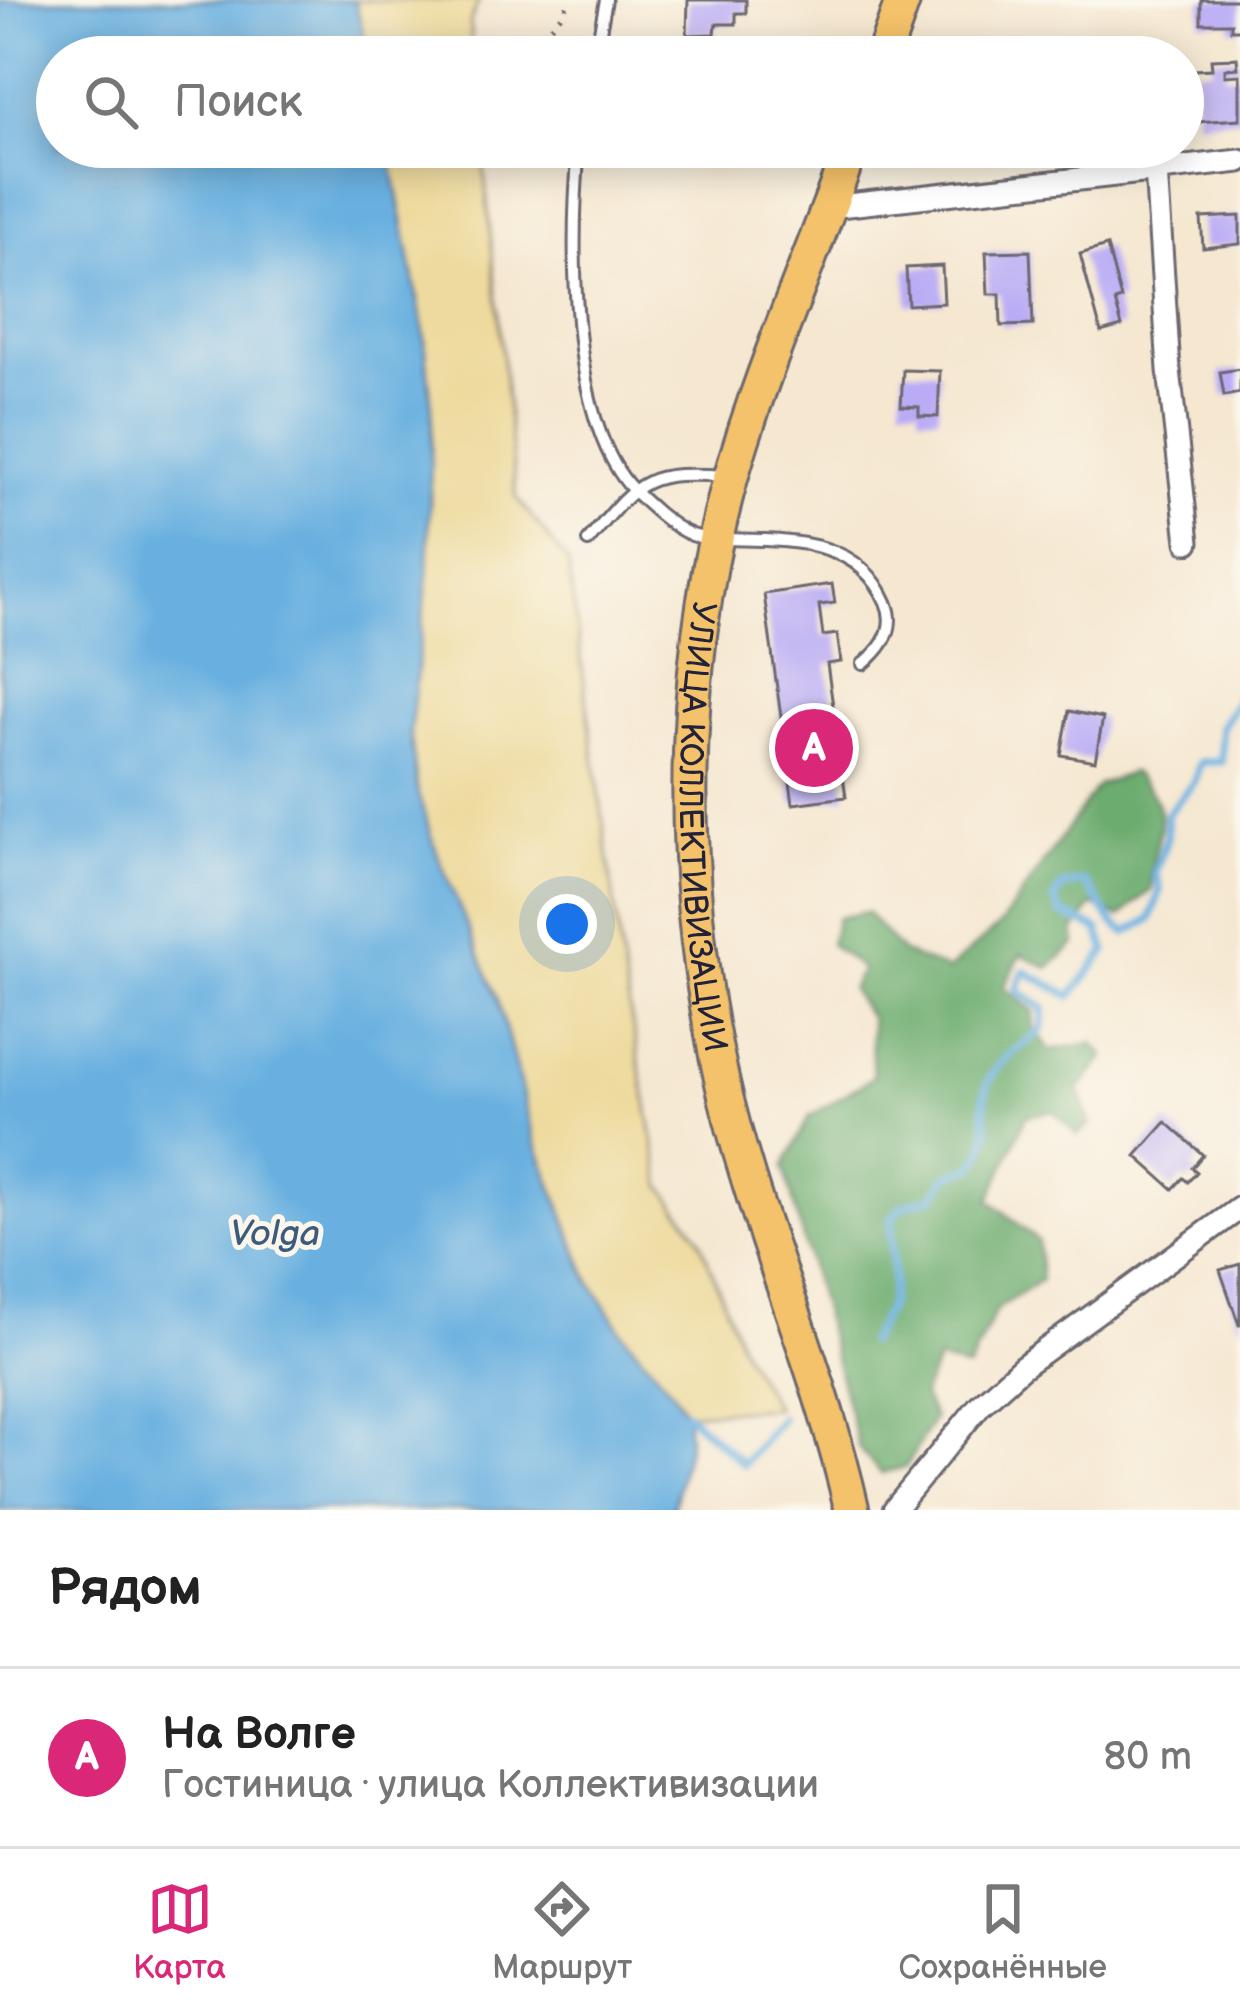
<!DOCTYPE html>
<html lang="ru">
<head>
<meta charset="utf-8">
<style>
  body { margin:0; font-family:"Balsamiq Sans",sans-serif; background:#f6f6f6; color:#222 }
  .you { position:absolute; left:567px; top:924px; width:42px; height:42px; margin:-30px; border:9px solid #fff; border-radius:50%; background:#1a73e8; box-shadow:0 0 0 18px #1a73e833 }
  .badge { display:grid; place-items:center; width:78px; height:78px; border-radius:50%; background:#db2777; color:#fff; font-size:39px; font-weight:700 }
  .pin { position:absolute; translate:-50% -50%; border:6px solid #fff; box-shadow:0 3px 12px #0006 }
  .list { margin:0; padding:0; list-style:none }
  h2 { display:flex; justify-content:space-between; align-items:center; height:156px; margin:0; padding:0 48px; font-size:51px }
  h2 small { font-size:39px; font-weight:400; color:#767676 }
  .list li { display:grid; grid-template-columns:78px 1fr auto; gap:36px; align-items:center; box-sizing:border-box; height:180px; padding:0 48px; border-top:3px solid #e0e0e0 }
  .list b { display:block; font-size:45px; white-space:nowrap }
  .list p { margin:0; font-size:39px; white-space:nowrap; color:#767676 }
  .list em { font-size:39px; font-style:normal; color:#767676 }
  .icon { flex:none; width:66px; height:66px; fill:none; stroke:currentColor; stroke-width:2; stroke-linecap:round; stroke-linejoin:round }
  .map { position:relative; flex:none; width:1240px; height:1510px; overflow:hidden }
  .search { position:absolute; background:#fff; box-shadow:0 6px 30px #0003; left:36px; right:36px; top:36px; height:132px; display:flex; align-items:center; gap:30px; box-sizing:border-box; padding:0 42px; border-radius:66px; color:#767676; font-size:45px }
  .sheet { height:336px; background:#fff }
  nav { display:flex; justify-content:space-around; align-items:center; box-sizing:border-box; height:168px; border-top:3px solid #e0e0e0; background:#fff; font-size:33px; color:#767676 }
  nav a { display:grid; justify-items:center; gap:6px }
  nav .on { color:#db2777 }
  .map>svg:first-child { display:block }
</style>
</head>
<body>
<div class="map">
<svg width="1240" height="1510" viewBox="0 0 1240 1510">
  <rect width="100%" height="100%" fill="#fbf7ec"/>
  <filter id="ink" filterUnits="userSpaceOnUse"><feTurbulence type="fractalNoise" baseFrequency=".00833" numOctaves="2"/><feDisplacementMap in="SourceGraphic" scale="24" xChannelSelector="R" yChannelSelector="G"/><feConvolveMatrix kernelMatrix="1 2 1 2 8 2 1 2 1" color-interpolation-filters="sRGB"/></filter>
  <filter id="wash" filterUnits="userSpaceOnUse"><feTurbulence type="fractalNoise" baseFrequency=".004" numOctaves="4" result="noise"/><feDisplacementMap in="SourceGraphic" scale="48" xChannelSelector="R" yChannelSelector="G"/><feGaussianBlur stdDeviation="2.7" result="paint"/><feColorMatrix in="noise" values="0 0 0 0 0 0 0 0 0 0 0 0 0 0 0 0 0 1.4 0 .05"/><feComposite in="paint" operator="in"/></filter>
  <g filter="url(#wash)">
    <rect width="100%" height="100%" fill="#f5e7d0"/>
    <path fill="#6cac6e" stroke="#476754" stroke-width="3" d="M1133,772C1140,781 1153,792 1157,803C1169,833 1146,859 1152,889L1120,917L1092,905L1074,932L1076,944L1048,968L1021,954L1004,988L1034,1011L1033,1025L1050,1050L1094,1043L1105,1057L1079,1090L1091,1125L1078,1135L1053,1111L1026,1116L990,1200L1038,1241L1041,1280L996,1310L968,1369L938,1360L922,1395L934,1418L906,1467L881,1473L859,1449L784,1167L809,1117L873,1077L870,1018L851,989L862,969L830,944L837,918L866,912L903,953L948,970L1000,925L1098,785Z"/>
    <path fill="#eeda9e" stroke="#887e6c" stroke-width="3" d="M355,0H479L470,23L473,57H369Z
      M389,147H482L516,497L568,563L626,990L662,1186L699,1237L743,1352L776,1408L686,1413L672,1391L622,1332L588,1277L534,1138L498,1000L439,858L418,795L410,732L428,573L432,410L424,333Z"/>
    <path fill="#69b0e0" stroke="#46698e" stroke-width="3" d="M0,0H355L369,57H57V147H389L424,333L432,410L428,573L410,732L418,795L439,858L498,1000L534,1138L587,1277L622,1332L672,1391L686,1413L688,1441L673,1510H0Z"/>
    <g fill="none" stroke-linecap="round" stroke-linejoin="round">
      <path stroke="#69b0e0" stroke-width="8" d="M869,1342L888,1308L893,1283L891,1220L902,1206L934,1196L949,1175L974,1167C1000,1123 980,1132 985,1094C989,1066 1021,1046 1042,1030L1044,1009L1017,990L1024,971L1071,996L1106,951L1098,929L1062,914L1054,898L1063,886L1085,882L1113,923L1126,933L1151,919L1160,890L1155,873L1167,838V814L1195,781L1200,762H1222L1221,727L1240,697
        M679,1416L686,1413L743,1464L781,1418"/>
    </g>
    <g id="blocks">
      <path fill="#b9abf5" d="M688,0H746V13H736V24H716L715,34L687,35Z
        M1201,0H1240V30H1231V23H1201Z
        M1237,58L1238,68L1225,69V76L1240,75V119L1197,122L1194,70L1212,69L1211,59Z
        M1240,216V244L1203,248L1201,218Z
        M1107,246L1121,299L1115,301L1122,326L1101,332L1080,254Z
        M1030,251L1033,325L1001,326L1000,294H988L986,252Z
        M942,266L944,303L908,305L906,268Z
        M1240,369V393L1224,396L1220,372Z
        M903,370L940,371L938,417L919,416V407L901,406Z
        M832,584L835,603L819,605L823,636L837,634L841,662L827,664L846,797L793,804L764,594Z
        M1069,711L1103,718L1095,761L1061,755Z
        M1166,1122L1203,1155L1192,1168L1197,1172L1188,1182L1183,1178L1173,1189L1136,1156Z
        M1240,1264V1325H1239L1220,1270Z"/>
    </g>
  </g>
  <g filter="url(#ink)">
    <use href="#blocks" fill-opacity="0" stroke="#6c676f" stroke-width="3"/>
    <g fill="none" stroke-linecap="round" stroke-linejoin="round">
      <g stroke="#6c676f" stroke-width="16">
        <path id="lane" d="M595,57L606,0
          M579,147C571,237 568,411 628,484C643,501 671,527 692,535C703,539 716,538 728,539C788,541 858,537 886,602C897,627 883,648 863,664
          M588,541C641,478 644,471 728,476"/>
      </g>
      <g stroke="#6c676f" stroke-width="27">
        <path id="street" d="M1156,169L1169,370L1188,542
          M830,207L1240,161
          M894,1510L980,1405L1022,1367L1240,1208"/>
      </g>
      <g stroke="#6c676f" stroke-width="39">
        <g id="primary">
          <path d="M883,57L903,0"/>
          <path id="s1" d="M851,147C812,258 762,367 730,480C676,679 678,901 727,1102C761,1240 821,1371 852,1510"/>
        </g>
      </g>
      <path stroke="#6c676f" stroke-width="4.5" stroke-dasharray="3 9" stroke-linecap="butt" d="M511,47L532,46L564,13L569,0"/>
      <use href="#lane" stroke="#fff" stroke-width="10"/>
      <use href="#street" stroke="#fff" stroke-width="21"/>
      <use href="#primary" stroke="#f4c26a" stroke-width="33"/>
    </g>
  </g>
  <g text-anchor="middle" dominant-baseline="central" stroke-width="10" stroke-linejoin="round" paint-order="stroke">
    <g font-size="33" fill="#22223b" stroke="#fbf7ec">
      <text stroke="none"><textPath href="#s1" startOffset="705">УЛИЦА КОЛЛЕКТИВИЗАЦИИ</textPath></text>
    </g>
    <g font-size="36" font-style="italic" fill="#3e5b7d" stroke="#fbf7ec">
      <text x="275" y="1234">Volga</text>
    </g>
  </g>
</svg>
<div class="you"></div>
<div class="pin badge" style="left:814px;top:748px">A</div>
<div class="search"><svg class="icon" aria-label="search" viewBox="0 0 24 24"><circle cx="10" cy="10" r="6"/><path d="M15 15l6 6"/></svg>Поиск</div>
</div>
<section class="sheet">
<h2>Рядом<small></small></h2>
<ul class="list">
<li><span class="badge">A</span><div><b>На Волге</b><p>Гостиница · улица Коллективизации</p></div><em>80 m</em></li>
</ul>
</section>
<nav>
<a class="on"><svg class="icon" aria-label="map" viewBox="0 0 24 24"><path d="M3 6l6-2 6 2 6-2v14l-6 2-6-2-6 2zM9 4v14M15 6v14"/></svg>Карта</a>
<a><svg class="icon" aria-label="directions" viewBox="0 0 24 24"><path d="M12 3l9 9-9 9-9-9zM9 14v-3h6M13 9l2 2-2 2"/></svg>Маршрут</a>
<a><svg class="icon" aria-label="saved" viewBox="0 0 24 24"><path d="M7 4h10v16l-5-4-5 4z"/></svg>Сохранённые</a>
</nav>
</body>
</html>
